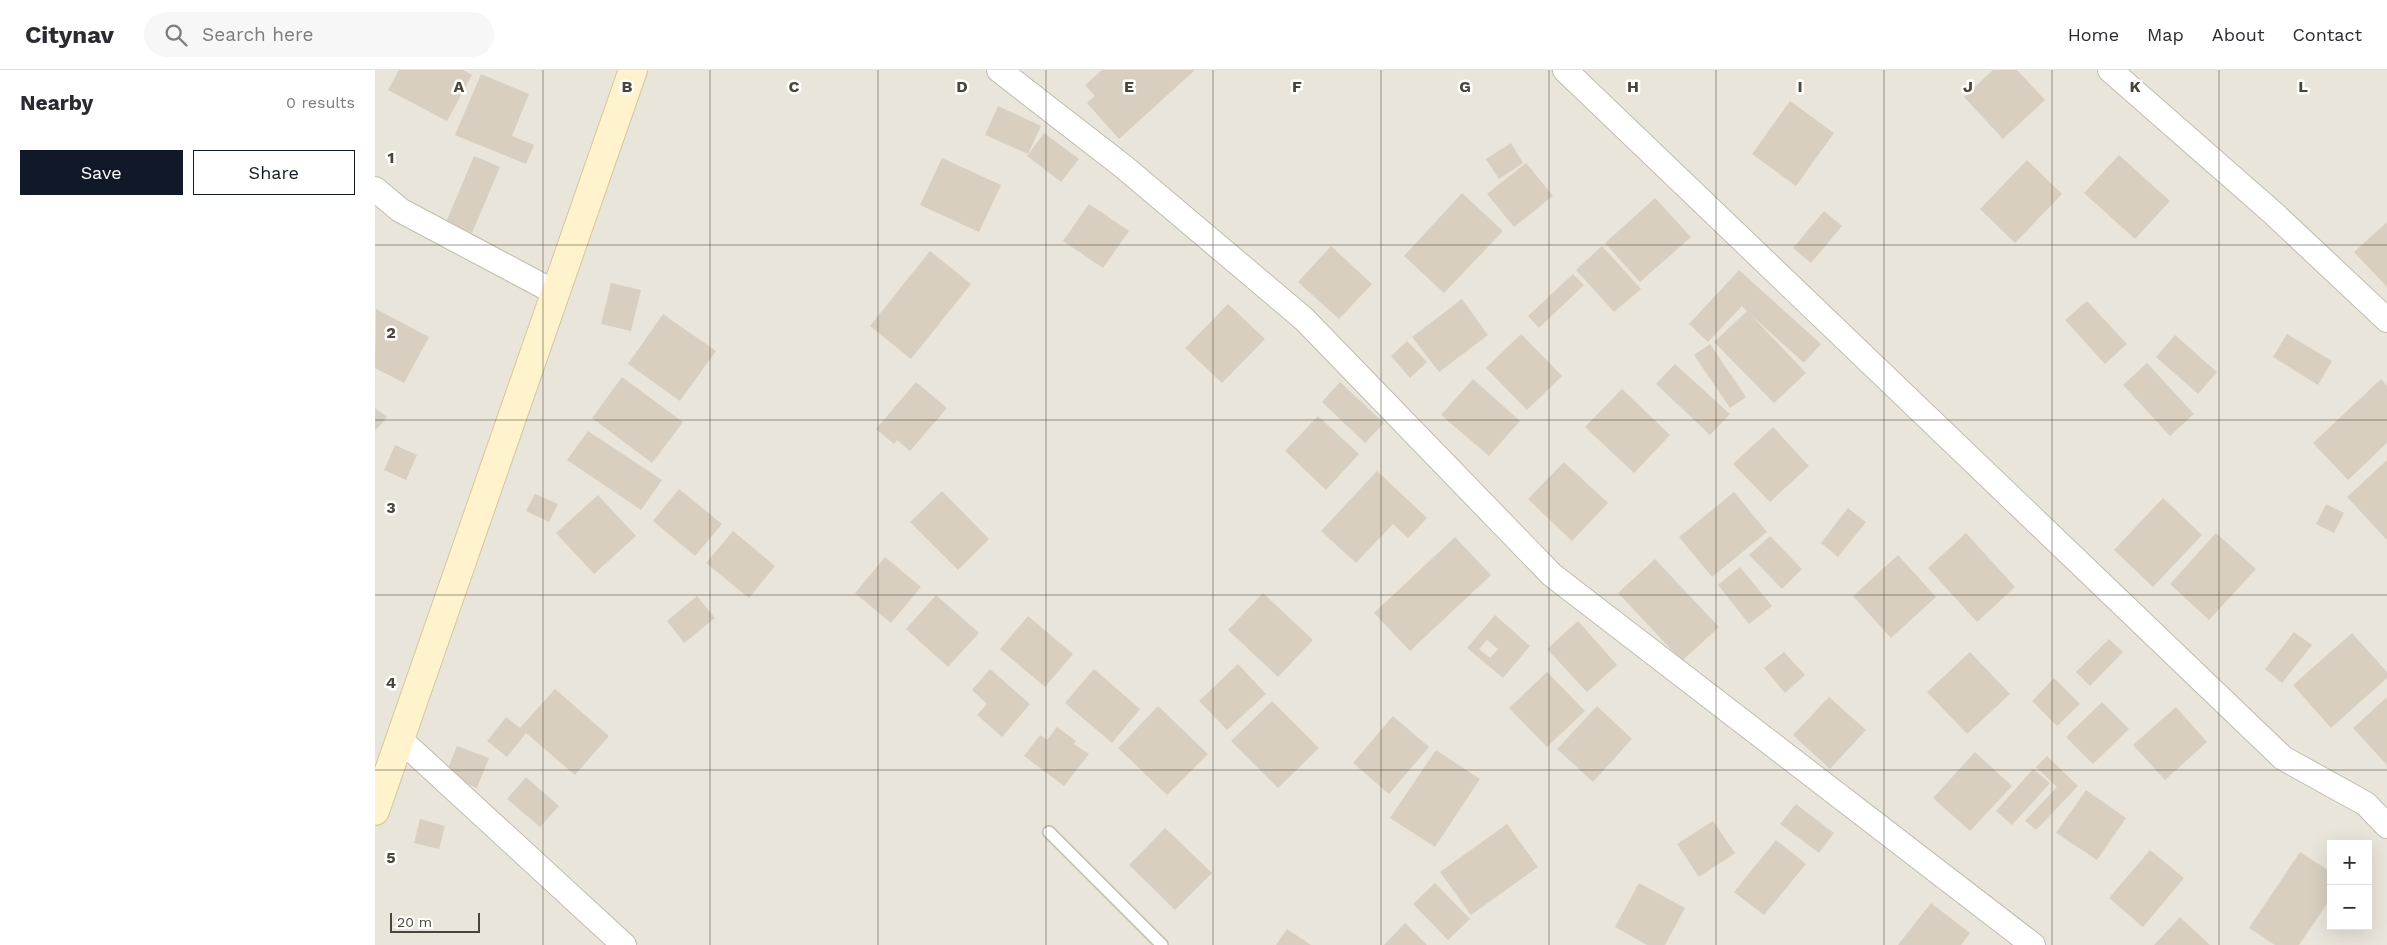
<!DOCTYPE html>
<html lang="en">
<head>
<meta charset="utf-8">
<style>
  body { margin:0; font-family:"Work Sans",sans-serif; background:#f7f7f7; color:#2b2b33 }
  .controls { position:absolute; right:15px; bottom:15px; display:grid; overflow:hidden; border-radius:0px; box-shadow:0 5px 20px #0002 }
  .controls button { width:45px; height:45px; display:grid; place-items:center; padding:0; border:0; border-bottom:1px solid #e1e1e2; background:#fff; color:#2b2b33; font:25px sans-serif }
  .scale { position:absolute; left:15px; bottom:12px; width:90px; box-sizing:border-box; padding-left:5px; border:2px solid #4b4439; border-top:0; font-size:14px; line-height:18px; white-space:nowrap; color:#4b4439; -webkit-text-stroke:4px #fff; paint-order:stroke }
  .list { margin:0; padding:0; list-style:none }
  h2 { display:flex; justify-content:space-between; align-items:center; height:65px; margin:0; padding:0 20px; font-size:21px }
  h2 small { font-size:16px; font-weight:400; color:#7c7c81 }
  .actions { display:flex; gap:10px; padding:15px 20px }
  .actions a { flex:1; padding:11px 0; border:1px solid #111827; border-radius:0px; text-align:center; font-size:18px; color:#111827 }
  .actions .main { background:#111827; color:#fff }
  .icon { flex:none; width:28px; height:28px; fill:none; stroke:currentColor; stroke-width:2; stroke-linecap:round; stroke-linejoin:round }
  .map { position:relative; flex:none; width:2012px; height:875px; overflow:hidden }
  header { display:flex; align-items:center; gap:30px; box-sizing:border-box; height:70px; padding:0 25px; background:#fff; border-bottom:1px solid #e1e1e2 }
  header strong { font-size:24px }
  nav { display:flex; gap:28px; margin-inline-start:auto; font-size:18px }
  .search { width:350px; height:45px; background:#f7f7f7; display:flex; align-items:center; gap:12px; box-sizing:border-box; padding:0 18px; border-radius:28px; color:#7c7c81; font-size:19px }
  main { display:flex }
  aside { flex:1; background:#fff }
  .map>svg:first-child { display:block }
</style>
</head>
<body>
<header>
<strong>Citynav</strong>
<div class="search"><svg class="icon" aria-label="search" viewBox="0 0 24 24"><circle cx="10" cy="10" r="6"/><path d="M15 15l6 6"/></svg>Search here</div>
<nav><a>Home</a><a>Map</a><a>About</a><a>Contact</a></nav>
</header>
<main>
<aside>
<h2>Nearby<small>0 results</small></h2>
<ul class="list">
</ul>
<div class="actions"><a class="main">Save</a><a>Share</a></div>
</aside>
<div class="map">
<svg width="2012" height="875" viewBox="0 0 2012 875">
  <rect width="100%" height="100%" fill="#f6f3ec"/>
  <path fill="#eae5da" fill-rule="evenodd" d="M0,0H2012V875H0ZM1956,774H1993V856H1956Z"/>
  <path fill="#d8cfc1" fill-rule="evenodd" d="M24,0H88L97,5L72,51L13,20Z
    M727,0H820L744,69L712,33L720,26L710,15Z
    M1618,0H1642L1670,30L1628,69L1589,27Z
    M106,4L154,24L137,66L159,75L151,94L80,65Z
    M1415,31L1459,63L1421,116L1377,84Z
    M623,36L666,56L653,84L610,65Z
    M669,63L704,89L686,112L652,86Z
    M1136,73L1148,93L1124,109L1111,89Z
    M1744,85L1795,131L1760,169L1709,123Z
    M99,86L125,97L97,163L71,152Z
    M567,88L626,115L604,162L545,135Z
    M1652,90L1687,124L1640,173L1605,139Z
    M1151,93L1178,126L1139,157L1112,124Z
    M1087,123L1128,161L1069,223L1029,186Z
    M1280,128L1316,167L1265,212L1230,173Z
    M714,134L754,161L728,198L688,171Z
    M1449,141L1467,156L1436,193L1418,178Z
    M2012,152V217L1979,182Z
    M956,176L997,214L964,249L923,212Z
    M1227,176L1266,219L1239,242L1201,200Z
    M555,181L596,214L536,289L495,256Z
    M1364,200L1446,274L1429,293L1375,244L1431,303L1399,333L1339,272L1372,241L1367,236L1333,272L1314,254Z
    M1198,204L1209,215L1164,258L1153,246Z
    M236,213L266,220L256,261L226,254Z
    M1087,229L1113,265L1064,302L1037,267Z
    M1712,231L1752,274L1730,294L1690,250Z
    M853,234L890,269L847,313L810,278Z
    M1,239L54,267L29,313L0,298Z
    M288,244L341,281L305,331L253,294Z
    M1146,264L1187,306L1152,340L1111,298Z
    M1912,264L1957,291L1943,315L1898,287Z
    M1800,265L1842,302L1823,324L1781,287Z
    M1032,271L1052,292L1035,308L1016,286Z
    M1335,274L1371,327L1355,338L1319,285Z
    M1772,293L1819,344L1795,366L1748,315Z
    M1300,294L1355,344L1335,365L1281,314Z
    M247,307L308,352L277,393L217,348Z
    M1098,309L1145,351L1114,386L1066,345Z
    M2006,309L2012,316V373L1973,410L1938,373Z
    M541,312L572,338L535,381L522,370L519,374L501,359Z
    M965,312L1009,353L990,373L947,332Z
    M1247,319L1295,365L1259,403L1210,357Z
    M0,338L12,347L0,361Z
    M943,346L984,384L951,420L910,381Z
    M1398,357L1434,396L1395,432L1358,394Z
    M213,361L287,410L266,440L192,390Z
    M20,375L42,385L31,410L9,400Z
    M2012,390V470L1972,427Z
    M1189,392L1233,433L1197,471L1153,429Z
    M1002,401L1052,448L1033,468L1018,454L981,493L946,461Z
    M304,419L347,454L320,486L278,451Z
    M567,421L614,469L583,500L535,452Z
    M1359,422L1392,462L1337,507L1304,467Z
    M160,424L183,434L174,452L151,441Z
    M223,425L261,466L219,504L181,463Z
    M1788,428L1827,465L1778,517L1739,480Z
    M1951,434L1969,443L1959,463L1941,454Z
    M1473,438L1491,452L1463,487L1446,473Z
    M358,461L400,496L374,528L331,493Z
    M1591,463L1640,517L1602,552L1553,498Z
    M1841,463L1881,499L1834,550L1795,514Z
    M1395,466L1427,499L1407,519L1374,485Z
    M1080,467L1116,505L1035,581L999,543Z
    M1523,485L1561,527L1516,568L1478,526Z
    M510,487L546,517L516,553L480,523Z
    M1280,489L1344,557L1307,591L1243,523Z
    M1365,497L1397,536L1374,554L1343,515Z
    M888,523L938,570L903,607L853,560Z
    M561,525L604,563L573,597L531,559Z
    M322,526L340,548L309,573L292,551Z
    M1120,545L1155,576L1128,608L1092,578ZM1112,570L1123,579L1115,588L1104,579Z
    M653,546L698,584L670,617L625,579Z
    M1203,551L1242,595L1212,622L1172,579Z
    M1919,562L1937,575L1907,613L1890,599Z
    M1977,563L2012,602V608L1956,658L1918,615Z
    M1734,569L1748,582L1715,616L1701,602Z
    M1409,582L1430,605L1410,623L1389,598Z
    M1595,582L1635,624L1592,664L1552,622Z
    M863,594L891,624L852,660L824,631Z
    M615,599L655,634L627,667L602,645L612,634L597,620Z
    M719,599L765,639L737,673L690,633Z
    M1172,602L1210,641L1172,677L1134,638Z
    M1679,608L1705,634L1682,656L1657,631Z
    M180,619L234,666L200,705L151,663L132,687L112,671L131,647L145,658Z
    M1454,627L1491,660L1455,699L1418,665Z
    M2012,627V695L1978,658Z
    M897,631L944,678L903,718L856,671Z
    M1727,632L1754,659L1718,694L1691,667Z
    M783,636L833,684L792,725L743,678Z
    M1222,636L1257,669L1218,712L1182,679Z
    M1801,637L1832,672L1790,710L1758,675Z
    M1018,646L1054,677L1014,724L978,693Z
    M682,657L701,671L699,674L714,684L689,716L649,686L665,665L672,670Z
    M82,676L114,688L102,718L70,706Z
    M1061,680L1105,709L1060,777L1015,748Z
    M1600,682L1637,716L1595,761L1558,728Z
    M1672,686L1703,716L1661,760L1650,751L1682,717L1661,697Z
    M1658,699L1675,713L1637,755L1621,741Z
    M151,707L184,736L165,757L132,729Z
    M1711,720L1751,748L1722,790L1681,763Z
    M1421,734L1459,763L1444,783L1405,754Z
    M45,749L70,756L64,779L39,773Z
    M1338,751L1360,783L1324,807L1302,774Z
    M1132,754L1163,797L1096,845L1065,802Z
    M790,758L837,803L800,840L754,795Z
    M1401,770L1431,794L1389,845L1359,822Z
    M1775,780L1809,808L1768,857L1734,828Z
    M1925,782L1956,802V828L1924,875H1900L1874,858Z
    M1060,813L1095,849L1073,870L1038,834Z
    M1264,813L1310,838L1290,875H1272L1240,857Z
    M1556,833L1595,863L1586,875H1523Z
    M1805,847L1835,875H1779Z
    M1030,853L1052,875H1009Z
    M912,859L936,875H901Z"/>
  <g fill="none" stroke-linecap="round" stroke-linejoin="round">
    <g stroke="#c2bbae" stroke-width="14">
      <path id="lane" d="M674,762L787,875"/>
    </g>
    <g stroke="#c2bbae" stroke-width="26">
      <path id="street" d="M624,0L749,97L929,249L1177,505L1658,875
        M1190,0L1908,688L1991,734L2012,756
        M1735,0L1897,142L2012,250
        M0,119L25,140L181,223
        M26,670L249,875"/>
    </g>
    <g stroke="#d6c79b" stroke-width="30">
      <path id="secondary" d="M0,741L258,0"/>
    </g>
    <use href="#lane" stroke="#fff" stroke-width="11"/>
    <use href="#street" stroke="#fff" stroke-width="24"/>
    <use href="#secondary" stroke="#fff3cd" stroke-width="28"/>
  </g>
  <path fill="none" stroke="#4b4439" stroke-width="1" stroke-opacity="0.55" d="M168,0V875M335,0V875M503,0V875M671,0V875M838,0V875M1006,0V875M1174,0V875M1341,0V875M1509,0V875M1677,0V875M1844,0V875M0,175H2012M0,350H2012M0,525H2012M0,700H2012"/>
  <g font-size="16" text-anchor="middle" font-weight="bold" fill="#4b4439" stroke="#fff" stroke-width="5" stroke-linejoin="round" paint-order="stroke">
    <text x="84" y="22">A</text>
    <text x="252" y="22">B</text>
    <text x="419" y="22">C</text>
    <text x="587" y="22">D</text>
    <text x="754" y="22">E</text>
    <text x="922" y="22">F</text>
    <text x="1090" y="22">G</text>
    <text x="1258" y="22">H</text>
    <text x="1425" y="22">I</text>
    <text x="1593" y="22">J</text>
    <text x="1760" y="22">K</text>
    <text x="1928" y="22">L</text>
    <text x="16" y="93">1</text>
    <text x="16" y="268">2</text>
    <text x="16" y="443">3</text>
    <text x="16" y="618">4</text>
    <text x="16" y="793">5</text>
  </g>
</svg>
<div class="controls">
<button>+</button>
<button>−</button>
</div>
<div class="scale">20 m</div>
</div>
</main>
</body>
</html>
